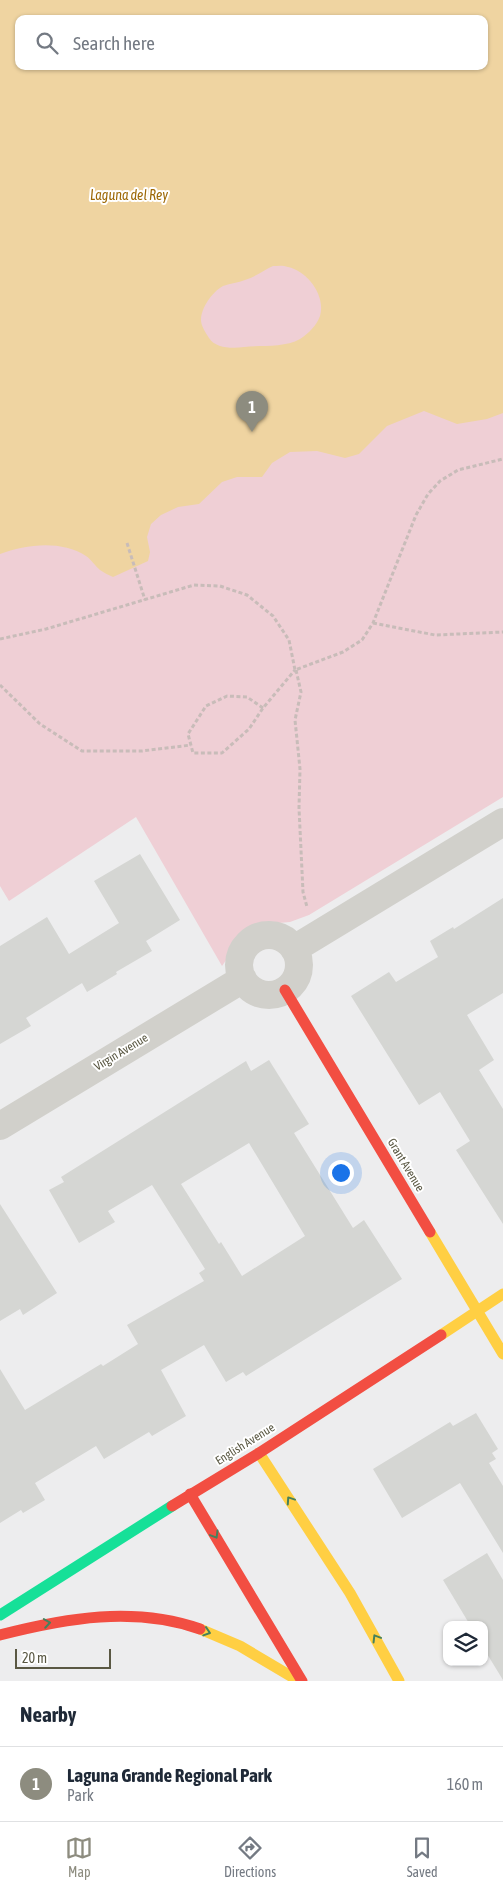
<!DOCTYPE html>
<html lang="en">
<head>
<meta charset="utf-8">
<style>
  body { margin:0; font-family:"Asap Condensed",sans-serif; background:#f6f6f7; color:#1f2937 }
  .controls { position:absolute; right:15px; bottom:15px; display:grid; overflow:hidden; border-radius:10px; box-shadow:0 1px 4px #0004 }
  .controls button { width:45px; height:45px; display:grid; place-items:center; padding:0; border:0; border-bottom:1px solid #e0e1e3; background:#fff; color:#1f2937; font:25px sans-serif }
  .scale { position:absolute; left:15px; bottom:12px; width:96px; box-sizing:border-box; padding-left:5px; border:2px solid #5a5843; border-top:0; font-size:14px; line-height:18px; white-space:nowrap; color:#5a5843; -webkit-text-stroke:4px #fff; paint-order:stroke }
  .you { position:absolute; left:340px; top:1172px; width:18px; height:18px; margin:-12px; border:4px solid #fff; border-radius:50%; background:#1a73e8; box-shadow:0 0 0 8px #1a73e833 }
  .badge { display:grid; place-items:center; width:32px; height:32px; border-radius:50%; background:#8d8c7f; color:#fff; font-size:16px; font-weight:700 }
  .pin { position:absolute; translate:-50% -41px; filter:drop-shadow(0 1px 2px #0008) }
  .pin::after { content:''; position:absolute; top:26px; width:18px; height:15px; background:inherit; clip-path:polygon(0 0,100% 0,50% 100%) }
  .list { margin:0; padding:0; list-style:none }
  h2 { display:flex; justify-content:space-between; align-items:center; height:65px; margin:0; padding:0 20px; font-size:21px }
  h2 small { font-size:16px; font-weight:400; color:#747a83 }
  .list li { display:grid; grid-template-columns:32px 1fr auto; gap:15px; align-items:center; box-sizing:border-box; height:75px; padding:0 20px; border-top:1px solid #e0e1e3 }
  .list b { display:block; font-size:19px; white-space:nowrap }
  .list p { margin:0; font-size:16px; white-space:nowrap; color:#747a83 }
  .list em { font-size:16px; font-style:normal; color:#747a83 }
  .icon { flex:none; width:28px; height:28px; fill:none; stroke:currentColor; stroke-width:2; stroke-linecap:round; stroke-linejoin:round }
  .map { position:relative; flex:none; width:503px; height:1681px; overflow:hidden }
  .search { position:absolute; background:#fff; box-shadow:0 1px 4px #0004; left:15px; right:15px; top:15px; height:55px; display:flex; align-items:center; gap:12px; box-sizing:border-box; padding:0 18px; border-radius:10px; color:#747a83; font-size:19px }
  .sheet { height:140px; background:#fff }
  nav { display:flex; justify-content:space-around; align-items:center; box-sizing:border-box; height:70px; border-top:1px solid #e0e1e3; background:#fff; font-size:14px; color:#747a83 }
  nav a { display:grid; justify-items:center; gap:2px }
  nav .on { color:#8d8c7f }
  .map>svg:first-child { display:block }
</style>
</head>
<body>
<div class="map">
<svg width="503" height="1681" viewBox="0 0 503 1681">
  <rect width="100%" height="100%" fill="#ededee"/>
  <path fill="#efcfd5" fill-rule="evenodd" d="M0,0H503V797L309,915L290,922L256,925L243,936L222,966L136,817L9,901L0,886ZM19,19H484V66H19Z"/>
  <path fill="#efd4a1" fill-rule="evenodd" d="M0,0H503V413L487,419L457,424L424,411L387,426L359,454L345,458L317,451L290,452L272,463L262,477H237L222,482L199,504L178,507L161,515L151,524L147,537L150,552L148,561L113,577C109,575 104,573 100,570C95,566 91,559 86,556C62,540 26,544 0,554ZM19,19H484V66H19ZM273,266C277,266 283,265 288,267C307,271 326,295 320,316C317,325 308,334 300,339C284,348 261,345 244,347C232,349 215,348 209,338C206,333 201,326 201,320C201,308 212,292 223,286C231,283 238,283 245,280C255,277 264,270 273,266Z"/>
  <path fill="#d5d6d3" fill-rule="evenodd" d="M140,854L180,920L146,941L152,951L116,972L117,974L87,992L82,983L26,1018L31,1026L0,1044V946L47,917L69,954L119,923L94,881Z
    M503,898V993L467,1015L494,1060L479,1070L503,1109V1224L456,1150L470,1141L440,1092L419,1105L351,996L389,972L396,982L438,957L430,941L453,927L454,929Z
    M269,1060L309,1124L294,1133L353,1228L364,1220L402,1279L246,1376L243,1372L226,1382L204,1345L161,1370L186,1416L152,1436L149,1432L104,1459L96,1446L35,1483L45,1500L23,1513L21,1510L0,1523V1369L25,1410L101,1364L103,1366L138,1344L127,1325L204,1281L199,1273L205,1269L152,1185L108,1211L115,1222L79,1243L49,1190L64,1182L61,1177L246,1061L251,1071ZM249,1143L305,1236L242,1276L221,1242L219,1244L181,1184Z
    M0,1204L57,1293L23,1315L20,1309L0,1321Z
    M476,1413L498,1449L492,1453L496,1459L489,1463L503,1486V1553L460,1483L402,1518L373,1469L450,1422L453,1426Z
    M487,1553L503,1580V1680L484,1649V1625H470L443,1580Z"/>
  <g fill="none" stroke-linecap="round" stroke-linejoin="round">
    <path stroke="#c8bcb9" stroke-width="3" stroke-dasharray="4 2.5" stroke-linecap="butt" d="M127,543L145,600
      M373,623L435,635L503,632
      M0,639L46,629L194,585L220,586L247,595L273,616L289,640L295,670L343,652L362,640L373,623L416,515L428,494L440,481L458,470L503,459
      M296,670L301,692L295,720L300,769L299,808L303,892L307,907
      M0,685L40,724L82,751H142L191,745
      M263,708L247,697L227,696L206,706L188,734L193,753H222L249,729L263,708L295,670"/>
    <path stroke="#d1d0cb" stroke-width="28" d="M239 965a30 30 0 1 1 60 0a30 30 0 1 1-60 0Z
      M294,949L503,822
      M0,1126L243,979"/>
    <path stroke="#16e098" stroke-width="11" d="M0,1615L172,1506"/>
    <path stroke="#ffcf43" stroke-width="11" d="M430,1232L503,1354
      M441,1335L503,1294
      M259,1453L350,1593L399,1681
      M200,1629L240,1646L299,1681"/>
    <path stroke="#f24e42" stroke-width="11" d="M285,990L430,1232
      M259,1453L441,1335
      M190,1494L302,1681
      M172,1506L259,1453
      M0,1635C66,1618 134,1606 200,1629"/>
  </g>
  <defs><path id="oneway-chevron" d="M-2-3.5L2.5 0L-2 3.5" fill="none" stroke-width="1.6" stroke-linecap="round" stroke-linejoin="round" transform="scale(1.25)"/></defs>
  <g stroke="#46815c">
    <use href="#oneway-chevron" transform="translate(290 1500) rotate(-124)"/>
    <use href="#oneway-chevron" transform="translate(215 1535) rotate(59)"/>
    <use href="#oneway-chevron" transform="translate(47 1623) rotate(-9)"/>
    <use href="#oneway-chevron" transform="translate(207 1632) rotate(18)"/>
    <use href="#oneway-chevron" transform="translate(376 1638) rotate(-121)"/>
  </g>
  <g text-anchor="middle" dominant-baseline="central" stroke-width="4" stroke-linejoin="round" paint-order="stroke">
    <g font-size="12" fill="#5a5843" stroke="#fff">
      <text transform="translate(121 1052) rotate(-31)">Virgin Avenue</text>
      <text transform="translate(406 1165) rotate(59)">Grant Avenue</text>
      <text transform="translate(245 1444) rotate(-32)">English Avenue</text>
    </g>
    <g font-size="14" font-style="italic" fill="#9d6805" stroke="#fff">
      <text x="129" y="195">Laguna del Rey</text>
    </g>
  </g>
</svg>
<div class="controls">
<button><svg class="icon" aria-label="layers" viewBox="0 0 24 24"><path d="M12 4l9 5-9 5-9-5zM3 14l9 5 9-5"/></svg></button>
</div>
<div class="scale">20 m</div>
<div class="you"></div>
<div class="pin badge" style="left:252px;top:432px">1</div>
<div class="search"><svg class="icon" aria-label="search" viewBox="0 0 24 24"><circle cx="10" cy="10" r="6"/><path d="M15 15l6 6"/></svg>Search here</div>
</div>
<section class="sheet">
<h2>Nearby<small></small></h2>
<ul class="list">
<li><span class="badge">1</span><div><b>Laguna Grande Regional Park</b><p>Park</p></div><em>160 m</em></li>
</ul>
</section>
<nav>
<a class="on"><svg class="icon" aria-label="map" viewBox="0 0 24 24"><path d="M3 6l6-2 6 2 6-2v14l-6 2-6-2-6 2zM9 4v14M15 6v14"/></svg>Map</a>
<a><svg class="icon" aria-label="directions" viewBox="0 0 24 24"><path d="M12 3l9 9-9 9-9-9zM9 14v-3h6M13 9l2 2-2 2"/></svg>Directions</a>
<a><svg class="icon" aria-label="saved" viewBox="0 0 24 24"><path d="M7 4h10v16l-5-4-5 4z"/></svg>Saved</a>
</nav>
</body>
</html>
